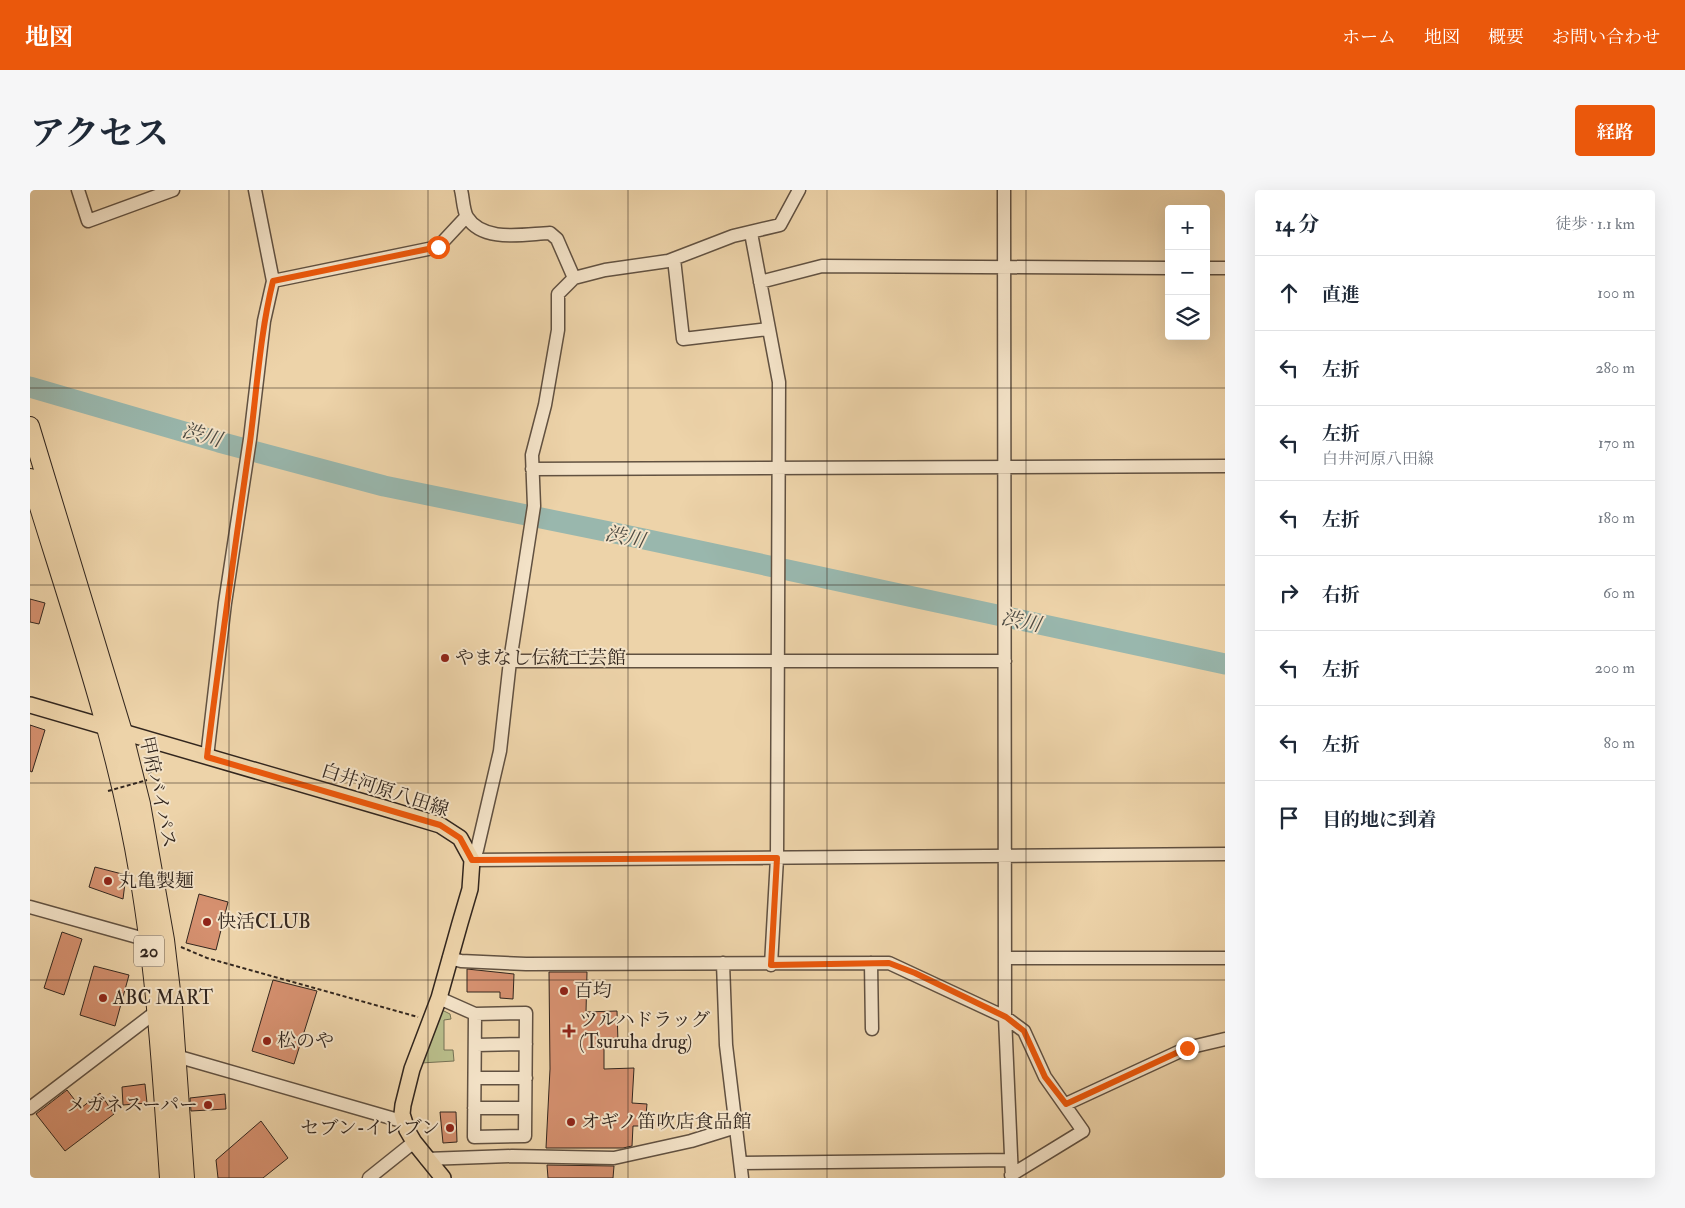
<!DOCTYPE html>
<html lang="ja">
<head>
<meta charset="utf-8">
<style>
  body { margin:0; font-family:"IM FELL Double Pica","Noto Serif JP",serif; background:#f6f6f7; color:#1f2937 }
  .controls { position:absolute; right:15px; top:15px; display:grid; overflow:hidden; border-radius:5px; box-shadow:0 5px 20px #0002 }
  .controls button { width:45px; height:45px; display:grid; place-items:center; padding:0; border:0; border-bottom:1px solid #e0e1e3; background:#fff; color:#1f2937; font:25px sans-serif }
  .stop { position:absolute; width:15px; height:15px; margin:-11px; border:4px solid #ea580c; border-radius:50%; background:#fff }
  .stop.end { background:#ea580c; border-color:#fff; box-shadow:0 1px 5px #0008 }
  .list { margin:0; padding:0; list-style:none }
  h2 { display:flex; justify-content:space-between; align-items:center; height:65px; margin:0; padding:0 20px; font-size:21px }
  h2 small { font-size:16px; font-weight:400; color:#747a83 }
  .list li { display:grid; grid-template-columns:32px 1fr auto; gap:15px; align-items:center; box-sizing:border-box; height:75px; padding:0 20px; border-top:1px solid #e0e1e3 }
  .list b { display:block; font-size:19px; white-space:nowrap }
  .list p { margin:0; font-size:16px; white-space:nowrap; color:#747a83 }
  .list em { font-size:16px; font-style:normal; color:#747a83 }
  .icon { flex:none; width:28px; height:28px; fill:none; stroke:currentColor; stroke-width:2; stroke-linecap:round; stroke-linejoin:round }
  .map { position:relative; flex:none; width:1195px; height:988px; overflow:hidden; border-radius:5px }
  header { display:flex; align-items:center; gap:30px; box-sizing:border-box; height:70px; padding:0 25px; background:#ea580c; color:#fff }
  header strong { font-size:24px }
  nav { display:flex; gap:28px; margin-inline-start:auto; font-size:18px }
  .intro { display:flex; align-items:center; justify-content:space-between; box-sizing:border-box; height:120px; padding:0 30px }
  h1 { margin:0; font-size:35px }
  .button { padding:12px 22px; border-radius:5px; background:#ea580c; color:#fff; font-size:18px; font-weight:700 }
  main { display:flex; gap:30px; padding:0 30px }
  aside { flex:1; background:#fff; border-radius:5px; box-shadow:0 5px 20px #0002 }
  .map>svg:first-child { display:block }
</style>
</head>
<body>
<header>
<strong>地図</strong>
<nav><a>ホーム</a><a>地図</a><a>概要</a><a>お問い合わせ</a></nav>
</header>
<div class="intro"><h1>アクセス</h1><a class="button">経路</a></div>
<main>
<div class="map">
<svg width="1195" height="988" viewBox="0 0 1195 988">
  <rect width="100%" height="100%" fill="#edd3a9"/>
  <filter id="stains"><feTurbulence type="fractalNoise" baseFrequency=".004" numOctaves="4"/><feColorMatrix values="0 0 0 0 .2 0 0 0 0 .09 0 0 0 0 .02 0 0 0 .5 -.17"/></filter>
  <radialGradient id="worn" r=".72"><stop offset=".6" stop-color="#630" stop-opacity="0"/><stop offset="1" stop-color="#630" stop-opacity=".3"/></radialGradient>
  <path fill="#b8bc89" stroke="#757154" d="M412,820L420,824L421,829L414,830V860H423L424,871L391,873Z"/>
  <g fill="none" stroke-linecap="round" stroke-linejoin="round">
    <path stroke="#99b7ad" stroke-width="21" d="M0,197L189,252L354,296L614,349L1195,474"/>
  </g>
  <path fill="#d5906f" stroke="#32261e" d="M0,409L15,413L9,434L0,432Z
    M0,535L15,540L2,582L0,581Z
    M65,677L96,685L93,709L59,697Z
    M169,704L198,712L186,760L156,753Z
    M32,742L52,749L34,805L14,798Z
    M64,776L99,785L85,836L50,825Z
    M437,779L484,784L483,809L470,808V802H437Z
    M519,782H557L556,822L587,821L588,852H574V879L604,878L602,913L617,914L615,936H603L602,956L593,958H516L520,879Z
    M243,790L287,801L264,874L222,861Z
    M115,894L117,913L93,915L92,897Z
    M37,900L51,918L70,903L84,924L35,961L6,924Z
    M195,904L196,919L161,921L160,908Z
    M410,922H426L427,952L413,953Z
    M231,931L258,968L233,988H188L186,970Z
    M517,975L584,976L583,988H518Z"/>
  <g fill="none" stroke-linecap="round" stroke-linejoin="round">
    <g stroke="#615141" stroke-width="15">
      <path id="minor" d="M48,0L58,31L143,0
        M431,0C433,7 433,20 437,27C453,53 494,44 520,43L527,49L544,88
        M769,0L750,35L703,46L638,71L575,80L544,88L528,104V140L515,215L502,265L504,316L480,471L470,561L447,660L442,670L1195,664
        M974,0L975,827L982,988
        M721,43L749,192L747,668L741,775
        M644,69L653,149L738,139
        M1176,78H1195
        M243,91L408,57L436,27
        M730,92L792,76L1139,78
        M502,279L1195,276
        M480,471H975
        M177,567L195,413L220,249L234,131L243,91L225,0
        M0,717L118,750
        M419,768L431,771L496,774L859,773L975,827L994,841L1015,887L1053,941L981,985
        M975,768H1195
        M693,773L696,855L712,988
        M841,773L842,839
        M409,808L445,824L496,823L495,946L444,947L445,824
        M446,855L496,854
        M146,866L375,932
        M445,888H496
        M1036,914L1157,858L1195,849
        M0,918L127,821
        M444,918H494
        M396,969L482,966L584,968L661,951L706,937
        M711,973L981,970
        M339,988L384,952"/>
    </g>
    <g stroke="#32261e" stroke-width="18">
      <path id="major" d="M0,515L354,618L410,635L430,648L442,670L440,699L430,733L409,808L382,879L373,915L372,924L377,940L384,952L413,988"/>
    </g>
    <g stroke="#32261e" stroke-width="20">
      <path id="highway" d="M0,236L93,542L111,614L135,750L143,818L155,988
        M0,288C40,419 87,551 109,686C126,786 132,887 139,988"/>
    </g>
    <path stroke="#32261e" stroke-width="2" stroke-dasharray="4 2.5" stroke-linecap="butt" d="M119,585L127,570
      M151,757L177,768L388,827"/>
    <use href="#minor" stroke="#f3e2c7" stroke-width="12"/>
    <use href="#major" stroke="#edd3a9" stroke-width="15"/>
    <use href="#highway" stroke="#edd3a9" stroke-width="18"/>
    <path stroke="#32261e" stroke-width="2" stroke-dasharray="4 2.5" stroke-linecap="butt" d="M78,601L117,590"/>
  </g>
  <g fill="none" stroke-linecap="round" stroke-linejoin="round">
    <path stroke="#ea580c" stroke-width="6" d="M408,57L243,91C230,144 227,198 220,252C205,357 190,461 177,567L410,635L430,648L442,670L747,668L741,775L859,773L885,783L976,827L994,841L1015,887L1036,914L1157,858"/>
  </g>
  <path fill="none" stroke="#32261e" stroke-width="1" stroke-opacity="0.55" d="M199,0V988M398,0V988M598,0V988M797,0V988M996,0V988M0,198H1195M0,395H1195M0,593H1195M0,790H1195"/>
  <g fill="#8f2418" stroke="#f3e2c7" stroke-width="2">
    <circle cx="415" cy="468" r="5"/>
    <circle cx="78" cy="691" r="5"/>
    <circle cx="177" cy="732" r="5"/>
    <circle cx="534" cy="801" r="5"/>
    <circle cx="73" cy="808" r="5"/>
    <path d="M536.5 833.5h5v5h5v5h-5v5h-5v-5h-5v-5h5z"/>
    <circle cx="237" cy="851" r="5"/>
    <circle cx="178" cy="915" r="5"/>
    <circle cx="541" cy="932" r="5"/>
    <circle cx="420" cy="938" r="5"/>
  </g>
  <g text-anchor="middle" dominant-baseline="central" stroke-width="4" stroke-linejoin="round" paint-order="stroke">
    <rect fill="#f3e2c7" stroke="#6c5e51" stroke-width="1" x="104" y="745.5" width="30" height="31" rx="4"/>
    <g font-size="18" font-weight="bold" fill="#32261e">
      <text x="119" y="761">20</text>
    </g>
    <g font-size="19" fill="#32261e" stroke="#f3e2c7" text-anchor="start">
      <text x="425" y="468">やまなし伝統工芸館</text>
      <text x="88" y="691">丸亀製麺</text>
      <text x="187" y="732">快活CLUB</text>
      <text x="544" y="801">百均</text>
      <text x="83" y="808">ABC MART</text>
      <text x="549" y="830">ツルハドラッグ<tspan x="549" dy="22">(Tsuruha drug)</tspan></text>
      <text x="247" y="851">松のや</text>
      <text x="168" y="915" text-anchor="end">メガネスーパー</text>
      <text x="551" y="932">オギノ笛吹店食品館</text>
      <text x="410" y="938" text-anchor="end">セブン-イレブン</text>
    </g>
    <g font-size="19" fill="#32261e" stroke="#f3e2c7">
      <text transform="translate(355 600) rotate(18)">白井河原八田線</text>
      <text transform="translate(128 602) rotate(78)">甲府バイパス</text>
    </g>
    <g font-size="20" font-style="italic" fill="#4c4a42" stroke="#f3e2c7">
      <text transform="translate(172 245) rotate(16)">渋川</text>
      <text transform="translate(595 347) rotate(12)">渋川</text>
      <text transform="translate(991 431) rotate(12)">渋川</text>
    </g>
  </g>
  <rect width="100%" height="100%" filter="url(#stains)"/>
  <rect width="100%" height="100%" fill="url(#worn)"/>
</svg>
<div class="controls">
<button>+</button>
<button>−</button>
<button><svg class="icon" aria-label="layers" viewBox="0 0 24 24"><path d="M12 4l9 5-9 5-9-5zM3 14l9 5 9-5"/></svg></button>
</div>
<div class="stop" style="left:408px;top:57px"></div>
<div class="stop end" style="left:1157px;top:858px"></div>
</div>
<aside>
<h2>14 分<small>徒歩 · 1.1 km</small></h2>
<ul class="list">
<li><svg class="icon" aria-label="ahead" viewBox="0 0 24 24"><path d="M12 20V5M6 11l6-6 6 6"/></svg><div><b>直進</b></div><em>100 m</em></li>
<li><svg class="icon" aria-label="left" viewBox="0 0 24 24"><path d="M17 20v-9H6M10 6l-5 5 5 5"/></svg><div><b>左折</b></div><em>280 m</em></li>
<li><svg class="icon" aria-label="left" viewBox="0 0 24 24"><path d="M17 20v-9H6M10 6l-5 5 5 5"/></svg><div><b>左折</b><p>白井河原八田線</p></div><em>170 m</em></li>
<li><svg class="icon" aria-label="left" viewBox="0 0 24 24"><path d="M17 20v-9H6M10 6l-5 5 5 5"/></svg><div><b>左折</b></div><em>180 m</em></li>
<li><svg class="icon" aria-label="right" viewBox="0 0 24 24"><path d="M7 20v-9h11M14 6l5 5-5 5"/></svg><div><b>右折</b></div><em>60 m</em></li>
<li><svg class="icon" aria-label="left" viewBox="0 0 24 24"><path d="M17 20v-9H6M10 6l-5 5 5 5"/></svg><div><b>左折</b></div><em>200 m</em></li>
<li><svg class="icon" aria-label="left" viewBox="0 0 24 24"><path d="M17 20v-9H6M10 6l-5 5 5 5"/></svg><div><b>左折</b></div><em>80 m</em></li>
<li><svg class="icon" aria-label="arrive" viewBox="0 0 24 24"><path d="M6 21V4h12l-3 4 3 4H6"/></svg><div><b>目的地に到着</b></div></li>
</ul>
</aside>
</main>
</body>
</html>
